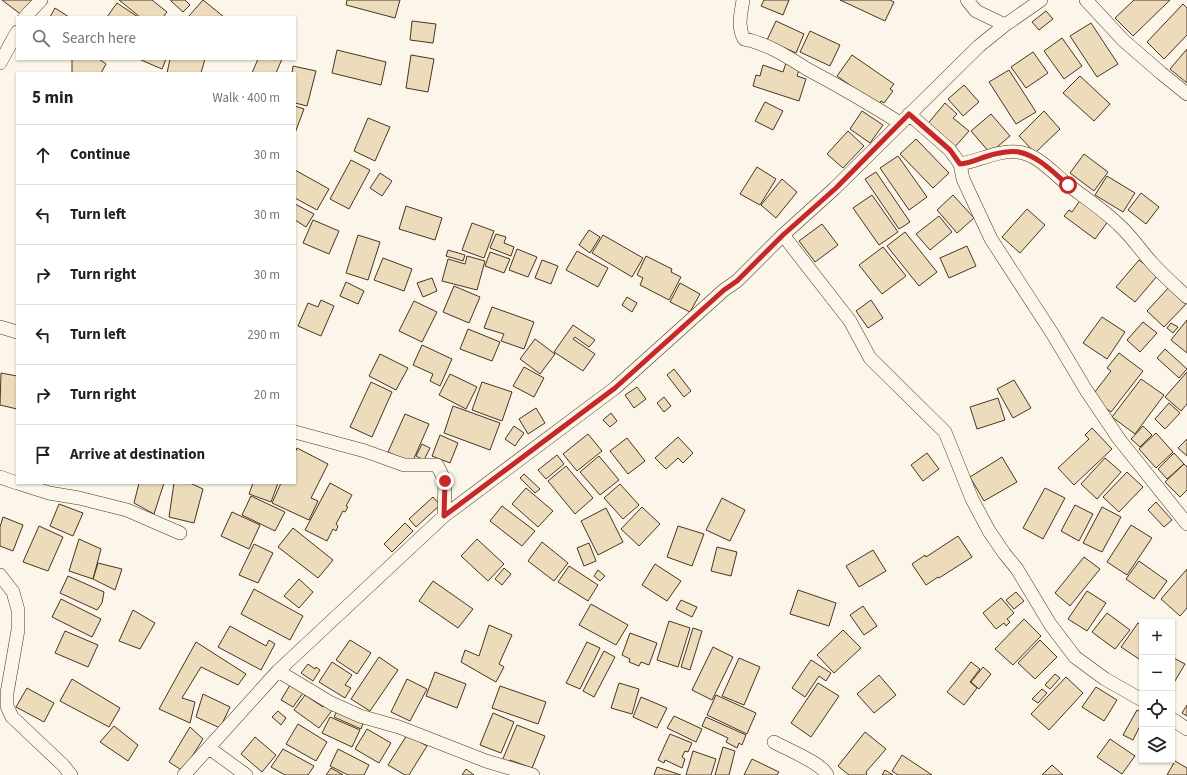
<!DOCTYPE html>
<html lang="en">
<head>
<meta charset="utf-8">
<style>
  body { margin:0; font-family:"Source Sans 3",sans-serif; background:#f6f6f6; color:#222 }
  .controls { position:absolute; right:12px; bottom:12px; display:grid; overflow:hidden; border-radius:0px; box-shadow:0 1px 3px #0004 }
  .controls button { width:36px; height:36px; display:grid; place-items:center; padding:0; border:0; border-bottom:1px solid #e0e0e0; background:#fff; color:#222; font:20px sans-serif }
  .stop { position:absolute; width:12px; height:12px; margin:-9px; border:3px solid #c62828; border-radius:50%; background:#fff }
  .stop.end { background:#c62828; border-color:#fff; box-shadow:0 1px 4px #0008 }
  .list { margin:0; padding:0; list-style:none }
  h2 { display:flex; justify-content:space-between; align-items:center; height:52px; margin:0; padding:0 16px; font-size:17px }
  h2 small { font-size:13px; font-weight:400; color:#767676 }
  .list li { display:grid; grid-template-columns:26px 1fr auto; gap:12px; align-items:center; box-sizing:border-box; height:60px; padding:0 16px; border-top:1px solid #e0e0e0 }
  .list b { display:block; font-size:15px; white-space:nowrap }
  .list em { font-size:13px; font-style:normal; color:#767676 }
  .icon { flex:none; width:22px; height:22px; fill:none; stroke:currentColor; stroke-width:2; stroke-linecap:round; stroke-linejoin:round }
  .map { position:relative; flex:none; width:1187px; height:775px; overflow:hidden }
  .search { position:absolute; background:#fff; box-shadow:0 1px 3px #0004; left:16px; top:16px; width:280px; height:44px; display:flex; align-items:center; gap:10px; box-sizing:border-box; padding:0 14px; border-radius:0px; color:#767676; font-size:15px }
  .panel { position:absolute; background:#fff; box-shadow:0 1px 3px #0004; left:16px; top:72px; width:280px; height:412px; border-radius:0px }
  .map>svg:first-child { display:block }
</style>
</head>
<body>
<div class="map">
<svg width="1187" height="775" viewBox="0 0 1187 775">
  <rect width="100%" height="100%" fill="#fbf6e9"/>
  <path fill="#ecdcbc" stroke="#4a3520" d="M2,0H35L23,16Z
    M119,0H152L167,12L163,17H140Z
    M171,0H185L190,5L183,12L171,1Z
    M203,0L224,17H188Z
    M347,0H400L395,18L346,5Z
    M764,0H789L783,15L761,6Z
    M840,0H890L894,2L885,21Z
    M1134,0H1170L1133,36L1115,18Z
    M117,3L138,17H107Z
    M1183,4L1187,8V35L1164,59L1147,42Z
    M55,8L69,17H50Z
    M1046,11L1053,19L1039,30L1032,22Z
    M412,21L436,24L433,43L410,40Z
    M776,21L804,34L796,53L767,40Z
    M1091,23L1118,64L1097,77L1070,36Z
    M810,31L840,45L830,66L800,52Z
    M1062,38L1082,66L1064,79L1044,51Z
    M1187,49V83L1170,69Z
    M337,50L386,62L381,85L332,73Z
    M1033,52L1048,73L1026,88L1011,67Z
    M411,55L434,59L428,92L406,88Z
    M852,55L894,84L890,89L893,91L884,103L881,101L878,105L837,76Z
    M72,59H99L106,64L101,73H72Z
    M142,59H166L162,69L141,60Z
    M170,59H205L201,73H167Z
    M258,59H282L276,73H252Z
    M786,63L800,67L797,76L806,79L799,101L753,86L756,75L760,76L763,65L783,72Z
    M293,66L316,71L307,106L295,103V73H292Z
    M1009,70L1036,112L1016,124L989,82Z
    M1080,76L1110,104L1094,121L1063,93Z
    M964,85L979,102L963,116L948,99Z
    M765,102L783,111L773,130L755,121Z
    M945,103L957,114L953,118L969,131L953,149L926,126Z
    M295,106L304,109L295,133Z
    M862,111L883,125L870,143L850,129Z
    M1044,111L1060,129L1035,153L1019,136Z
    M991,114L1010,136L990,153L971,131Z
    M368,118L390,127L375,161L354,151Z
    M848,131L864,146L843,168L827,154Z
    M916,139L949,173L933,188L900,154Z
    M1084,154L1108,172L1094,191L1070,173Z
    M898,156L927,197L909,210L880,168Z
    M351,160L370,170L349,209L330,199Z
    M757,167L776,179L760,205L740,194Z
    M295,170L329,189L317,210L295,198Z
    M876,172L910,222L899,229L865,179Z
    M380,173L392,181L382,196L370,188Z
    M1107,176L1135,193L1123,212L1095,195Z
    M782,179L797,192L776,218L761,205Z
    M1141,193L1159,207L1146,224L1128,210Z
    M872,195L898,232L879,245L853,208Z
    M953,195L974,218L957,233L937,210Z
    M1081,199L1109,220L1095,239L1064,216L1069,210L1072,212Z
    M295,204L314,214L306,227L295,220Z
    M406,206L442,218L435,240L399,229Z
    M1027,209L1045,225L1020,253L1002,237Z
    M939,216L952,232L930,250L916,234Z
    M313,220L339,231L329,254L303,243Z
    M472,223L494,231L484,258L462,250Z
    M822,224L838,245L815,262L799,241Z
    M589,230L600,237L590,253L579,245Z
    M905,232L937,272L919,286L887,246Z
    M496,234L506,237L504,243L514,247L511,256L490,248Z
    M358,235L380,242L368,280L346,273Z
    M603,235L643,258L632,277L592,253Z
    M967,246L976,266L949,278L940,258Z
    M883,247L906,276L882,294L859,265Z
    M517,249L537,257L528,277L509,270Z
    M448,250L465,255L463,261L446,256Z
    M577,251L608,268L598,287L566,270Z
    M490,252L510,259L504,273L485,266Z
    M467,256L485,261L477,290L442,281L448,259L465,264Z
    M646,256L672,269L671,272L681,277L669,300L640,285L643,278L637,275Z
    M383,258L412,269L404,291L374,280Z
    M542,260L558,266L551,284L535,278Z
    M1139,260L1158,275L1135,302L1116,287Z
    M432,278L437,291L423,297L417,283Z
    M346,282L364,291L358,304L340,296Z
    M680,283L700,294L690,312L670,302Z
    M454,286L480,297L469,323L443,312Z
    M1170,286L1187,303L1164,327L1147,311Z
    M627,297L637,303L632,312L622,305Z
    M321,300L334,306L321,336L298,326L308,303L318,307Z
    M871,300L883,318L868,328L856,311Z
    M414,301L437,312L422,342L399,331Z
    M492,307L534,322L524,349L501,341L504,334L484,328Z
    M1102,317L1125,332L1107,359L1083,343Z
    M1187,320V353L1171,340Z
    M1143,322L1157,333L1140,352L1127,340Z
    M1171,323L1178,327L1173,333L1167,328Z
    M573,325L595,340L589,347L575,337L573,339L595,354L583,371L554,352Z
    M468,329L500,342L492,361L460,349Z
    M535,339L555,354L540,374L520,359Z
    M422,345L452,359L440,386L430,381L433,374L413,365Z
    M1165,349L1187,369L1179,378L1157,358Z
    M1119,353L1143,371L1111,412L1091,397L1111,371L1107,368Z
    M380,354L408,368L396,390L369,376Z
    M524,367L544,378L534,397L513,386Z
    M674,369L691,391L684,397L667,375Z
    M1187,372V404L1181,411L1165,397Z
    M1,373L17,376V409L0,405Z
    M450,374L477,387L466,409L439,395Z
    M1141,379L1164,395L1135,434L1112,417Z
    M1014,380L1031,408L1013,418L997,389Z
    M371,382L392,392L372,437L350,427Z
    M482,382L512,392L502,421L472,410Z
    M637,387L646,399L634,408L625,395Z
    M664,397L671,406L664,412L657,403Z
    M998,398L1005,420L977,429L970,407Z
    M1169,403L1180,413L1165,429L1155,419Z
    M453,406L500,423L490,450L444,433Z
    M536,408L545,423L528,434L519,419Z
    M611,413L617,421L610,427L603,420Z
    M405,414L429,424L412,463L388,452Z
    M514,426L524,433L515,446L505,439Z
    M1143,426L1152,435L1140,447L1131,439Z
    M1092,428L1112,449L1074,485L1058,468L1089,439L1085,435Z
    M1156,433L1173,452L1156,468L1139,449Z
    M588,434L602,451L577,471L563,454Z
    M440,435L458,443L450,463L432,456Z
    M678,437L693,453L683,463L678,458L666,469L655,458Z
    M627,438L645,461L628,474L610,451Z
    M1187,439V456L1178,448Z
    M422,444L430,448L424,460L416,456Z
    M297,448L328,464L311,498L318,501L309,520L272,503L281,483H295V453Z
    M927,453L939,469L923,481L911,465Z
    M1174,453L1184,464L1167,479L1158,469Z
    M557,455L564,464L546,479L538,470Z
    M599,456L619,480L600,495L580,472Z
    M1002,457L1017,482L984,501L970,477Z
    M1105,458L1121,472L1097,499L1081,484Z
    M1184,464L1187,467V490L1180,497L1165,482Z
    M566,466L593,498L575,514L548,481Z
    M1127,472L1143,487L1119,512L1103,497Z
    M524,474L540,489L535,493L520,478Z
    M139,483H164L154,514L134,503Z
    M174,483H190L203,489L194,523L169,517Z
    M253,483H278L271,502L249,494Z
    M330,483L352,495L346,506L348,507L345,512L343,511L336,524L338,526L336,531L333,529L327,541L305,530Z
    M620,484L639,505L623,519L604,498Z
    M526,488L553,511L538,527L512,504Z
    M1045,488L1065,498L1043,539L1023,528Z
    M251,496L285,512L275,531L242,515Z
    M433,497L440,505L416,527L409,519Z
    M722,498L745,510L730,541L706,530Z
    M1156,502L1172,520L1164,527L1148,510Z
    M59,504L83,513L73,536L50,526Z
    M1075,505L1093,514L1079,541L1061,531Z
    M502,506L535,531L522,546L490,521Z
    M642,507L660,524L639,546L621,529Z
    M1102,507L1121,517L1102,552L1083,543Z
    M606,508L623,542L598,555L581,521Z
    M232,512L260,525L249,549L221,536Z
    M3,517L23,525L13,551L0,546V527Z
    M405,523L413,531L392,552L384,544Z
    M1131,525L1152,538L1127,575L1107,562Z
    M39,526L63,537L48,571L23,562Z
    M678,526L704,534L692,566L667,557Z
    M293,528L333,560L318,578L278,547Z
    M958,536L972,557L939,578L938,577L926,585L912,564L925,555L926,557Z
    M79,539L101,549L93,579L69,571Z
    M477,539L504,564L488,581L461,556Z
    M542,542L568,563L554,581L528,561Z
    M589,543L596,561L584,566L577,548Z
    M254,544L273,553L258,583L239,575Z
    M717,547L737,552L731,576L711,571Z
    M873,550L886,571L859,587L846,566Z
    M1084,557L1100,569L1070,606L1055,593Z
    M1139,561L1167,581L1154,599L1126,579Z
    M98,563L122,569L115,590L93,579Z
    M655,564L681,581L667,601L642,585Z
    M569,566L598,585L588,601L558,582Z
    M504,568L511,574L502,585L495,579Z
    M1187,569V608L1180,616L1161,599Z
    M598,570L605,576L600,581L594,576Z
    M68,576L104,592L102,603L97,610L60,593Z
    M299,579L313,592L299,608L284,596Z
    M433,581L473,609L458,628L419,601Z
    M254,589L303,616L290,640L241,614Z
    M798,590L836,603L829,626L790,614Z
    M1087,591L1106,603L1087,631L1068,619Z
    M1016,592L1024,601L1014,609L1006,600Z
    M1001,598L1014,613L1007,619L1010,622L1006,626L1004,623L996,629L983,613Z
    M61,599L101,619L92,637L52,617Z
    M681,600L697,607L692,617L676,609Z
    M591,604L628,625L616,645L579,625Z
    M863,606L877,626L864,635L850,615Z
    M133,610L155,623L140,649L119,641Z
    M1107,613L1130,630L1115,649L1092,632Z
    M1024,619L1041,636L1013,665L995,649Z
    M669,621L690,628L678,667L657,660Z
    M1138,623L1142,626V661L1121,647Z
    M489,625L512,635L499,664L504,667L496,682L461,662L465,650L479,656Z
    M230,626L266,646L269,640L275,644L261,670L218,647Z
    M693,628L702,631L690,670L681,667Z
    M843,630L861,648L834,673L817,655Z
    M65,631L98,645L88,667L55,653Z
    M630,633L657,643L649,665L641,662L639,666L629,662L630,659L622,655Z
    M350,640L371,653L357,674L336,660Z
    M1040,640L1057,657L1035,679L1018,663Z
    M196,642L246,674L238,685L201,667L182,698L195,702L190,723L159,709Z
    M587,642L600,648L580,689L566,683Z
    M713,647L733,657L712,700L692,690Z
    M604,651L615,657L594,697L583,691Z
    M379,657L398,670L370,711L351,699Z
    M1172,657L1185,664L1172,686Z
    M739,658L760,667L744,705L722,696Z
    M811,660L831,673L826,681L819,676L805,697L792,688Z
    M332,662L352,675L345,685L351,688L345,698L319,682Z
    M971,662L980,669L970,682L977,688L964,705L947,692Z
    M308,664L315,669L316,667L320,670L313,681L301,673Z
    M983,667L991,674L979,689L971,682Z
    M435,672L466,684L457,708L426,696Z
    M1055,674L1060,678L1050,689L1045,685Z
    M879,675L896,695L874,713L857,694Z
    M1066,677L1083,693L1049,730L1031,714Z
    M72,679L120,708L109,727L60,701Z
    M407,679L427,689L410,721L391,712Z
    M619,683L639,689L632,714L611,708Z
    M818,683L839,696L811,737L791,723Z
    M290,685L303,693L293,707L281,700Z
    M500,686L546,702L538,724L492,708Z
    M1096,687L1117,700L1104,721L1082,707Z
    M27,688L54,703L44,722L16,707Z
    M1042,689L1047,693L1038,703L1032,699Z
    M203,694L230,707L220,728L196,717Z
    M305,695L323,707L325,704L333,709L319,728L294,710Z
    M716,695L756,713L747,734L707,715Z
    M641,697L667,708L657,728L633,717Z
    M1187,705V716L1182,713Z
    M338,709L364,721L361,729L334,717Z
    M1137,710L1142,713V722L1133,740L1123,735Z
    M278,711L286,718L281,725L272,717Z
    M493,713L514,722L501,753L480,745Z
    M674,716L702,729L696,742L667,728Z
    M330,717L360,730L352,747L322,733Z
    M706,717L746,735L742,745L739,743L737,748L726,742L728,738L702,726Z
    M298,724L327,742L316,761L286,744Z
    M517,725L545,736L532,768L510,760L509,764L502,761Z
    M114,726L138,745L128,761L100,742Z
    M190,727L203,739L183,771L169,762Z
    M367,729L391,743L379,763L355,749Z
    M865,732L886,749L866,772L867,774L866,775H849L838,766Z
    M670,734L692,743L688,752L685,751L682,757L685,759L682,768L665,760L664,763L658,760Z
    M407,735L427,746L409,775H405L388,765Z
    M255,737L276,755L262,772L241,754Z
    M1110,739L1135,756L1122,774L1097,757Z
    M723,747L735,751L729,775H715Z
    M283,749L314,766L308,775H285L271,767Z
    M338,749L369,765L364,775H348L330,766Z
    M693,751L716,759L711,775H686Z
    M902,755L932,775H898L892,771Z
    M752,759L779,772L777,775H744Z
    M1175,761L1187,768V775H1167Z
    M1052,765L1063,775H1042Z
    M657,767L681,775H654Z
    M331,768L343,775H326Z
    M466,769L474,775H462Z
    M885,770L893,775H882Z"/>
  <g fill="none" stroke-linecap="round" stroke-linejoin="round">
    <g stroke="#4a3520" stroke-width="14">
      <path id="street" d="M743,0C741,14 737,26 744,39C766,43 788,57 807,69C839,86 870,104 900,123
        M967,0L976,11L1005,25
        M1086,0L1123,40L1161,73L1187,94
        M25,17L41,0
        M0,63L17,32
        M909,114L950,150L960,164L963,179L991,239L1052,333L1086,390L1119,439L1187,524
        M960,164C979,161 997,150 1017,152C1036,153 1053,173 1067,184C1085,198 1104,210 1120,226C1132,237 1141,251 1152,263C1163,275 1175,286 1187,297
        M783,235L850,321L870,358L945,432L972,499L989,531L1004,553L1017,569L1050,624L1075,657L1105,679L1142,700
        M0,327L17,332
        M295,432L365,451L404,465H437L445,481L444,516
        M0,477L17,483
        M18,483L49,493L79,498L127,510L180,533
        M0,575L13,592L18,610V630L7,693V706L12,717L63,765L71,775
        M278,671L331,703L360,716L399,727L486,761L533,775
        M1172,719L1187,729
        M774,742C786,749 822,763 827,775
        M209,748L246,775
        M184,775L278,671L444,516L615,388L724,290L737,281L783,235L835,188L979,46L1005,25L1041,0"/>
    </g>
    <use href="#street" stroke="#fbf6e9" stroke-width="13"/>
  </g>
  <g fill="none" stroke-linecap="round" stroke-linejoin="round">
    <path stroke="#c62828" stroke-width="5" d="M445,481L444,516L615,388L724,290L737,281L783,235L836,188L909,114L950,150L960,164C971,163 980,158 991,155C999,153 1010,150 1019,152C1038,156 1053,172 1068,185"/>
  </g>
</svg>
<div class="controls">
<button>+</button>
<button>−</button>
<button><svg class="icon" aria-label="locate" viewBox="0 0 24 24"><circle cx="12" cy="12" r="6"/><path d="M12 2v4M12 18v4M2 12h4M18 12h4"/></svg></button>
<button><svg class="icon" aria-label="layers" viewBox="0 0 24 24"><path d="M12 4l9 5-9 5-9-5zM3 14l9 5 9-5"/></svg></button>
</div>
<div class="stop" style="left:1068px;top:185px"></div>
<div class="stop end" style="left:445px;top:481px"></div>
<div class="search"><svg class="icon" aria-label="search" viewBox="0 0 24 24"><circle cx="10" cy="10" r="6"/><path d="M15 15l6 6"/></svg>Search here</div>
<section class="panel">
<h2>5 min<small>Walk · 400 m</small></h2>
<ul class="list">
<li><svg class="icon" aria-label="ahead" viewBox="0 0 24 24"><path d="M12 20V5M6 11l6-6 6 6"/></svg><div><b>Continue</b></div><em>30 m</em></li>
<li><svg class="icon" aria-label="left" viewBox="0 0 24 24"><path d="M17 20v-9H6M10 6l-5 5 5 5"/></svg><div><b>Turn left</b></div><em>30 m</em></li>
<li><svg class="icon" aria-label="right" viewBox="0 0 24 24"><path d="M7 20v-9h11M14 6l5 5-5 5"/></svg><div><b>Turn right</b></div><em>30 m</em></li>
<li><svg class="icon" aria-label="left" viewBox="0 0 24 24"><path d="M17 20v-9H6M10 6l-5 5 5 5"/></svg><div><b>Turn left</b></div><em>290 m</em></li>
<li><svg class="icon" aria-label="right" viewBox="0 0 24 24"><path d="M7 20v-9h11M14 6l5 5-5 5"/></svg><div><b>Turn right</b></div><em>20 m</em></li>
<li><svg class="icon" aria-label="arrive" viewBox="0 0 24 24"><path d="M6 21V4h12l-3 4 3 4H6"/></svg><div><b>Arrive at destination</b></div></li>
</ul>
</section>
</div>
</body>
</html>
